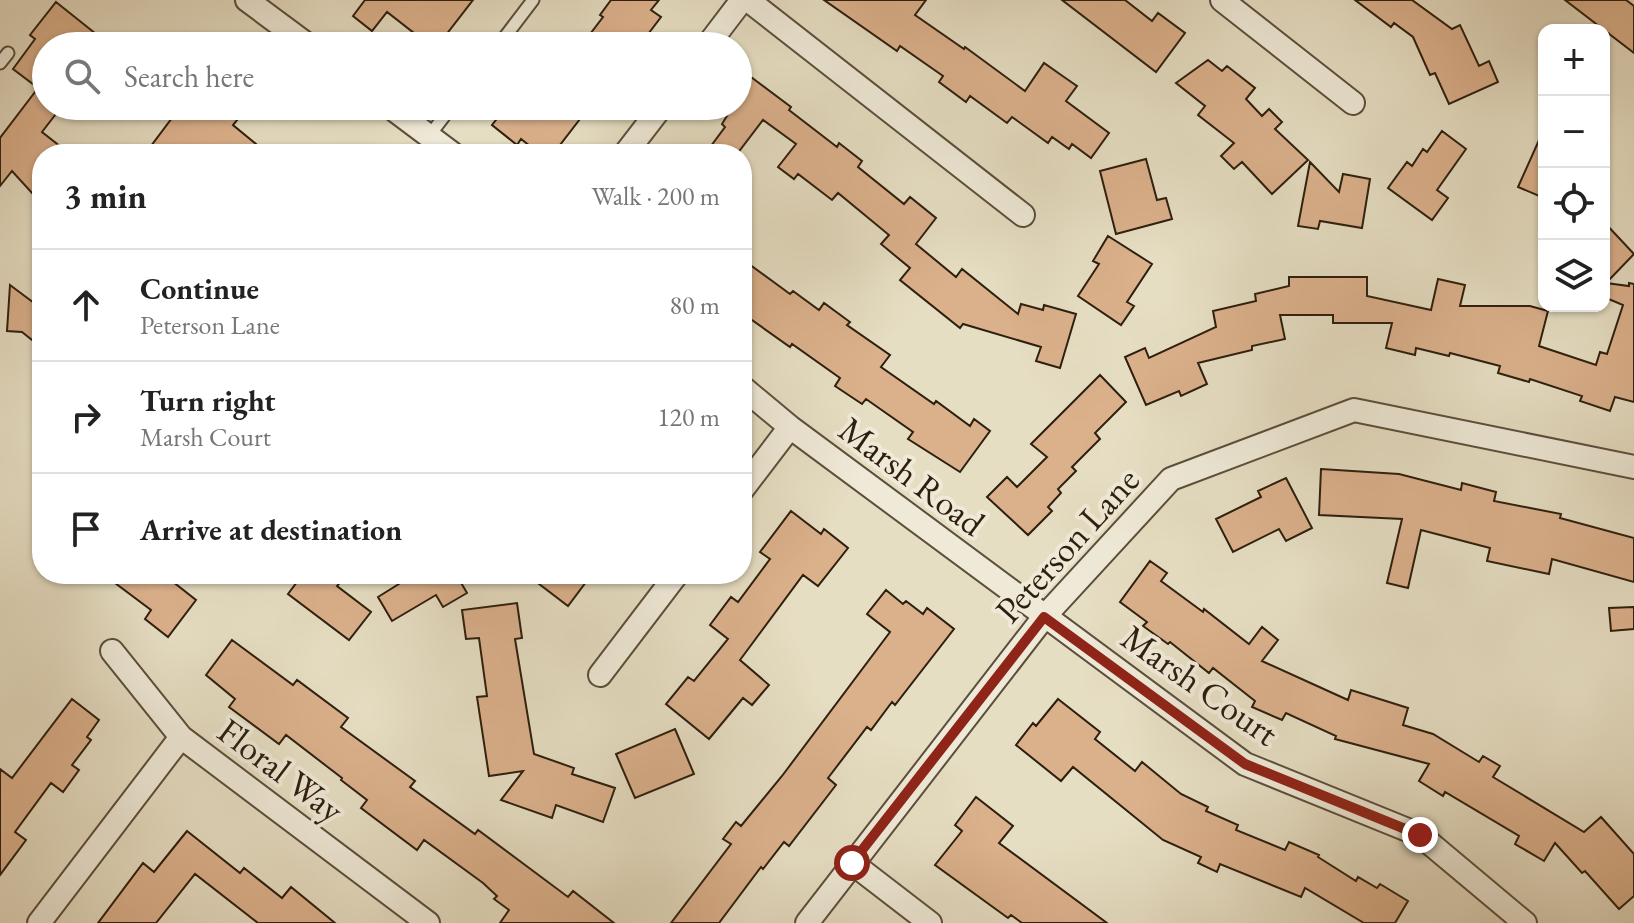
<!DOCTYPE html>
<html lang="en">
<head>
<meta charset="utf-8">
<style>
  body { margin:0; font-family:"EB Garamond",serif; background:#f6f6f6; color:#222 }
  .controls { position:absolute; right:24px; top:24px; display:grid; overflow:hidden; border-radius:16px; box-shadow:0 2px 6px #0004 }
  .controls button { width:72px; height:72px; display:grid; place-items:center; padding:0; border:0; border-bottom:2px solid #e0e0e0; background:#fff; color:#222; font:40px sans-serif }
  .stop { position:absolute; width:24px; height:24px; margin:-18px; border:6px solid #8f2418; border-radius:50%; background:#fff }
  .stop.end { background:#8f2418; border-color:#fff; box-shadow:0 2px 8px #0008 }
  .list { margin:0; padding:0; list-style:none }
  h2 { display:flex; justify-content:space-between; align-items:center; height:104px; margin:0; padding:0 32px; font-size:34px }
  h2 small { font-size:26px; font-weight:400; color:#767676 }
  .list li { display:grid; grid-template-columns:52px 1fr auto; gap:24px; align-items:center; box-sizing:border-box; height:112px; padding:0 32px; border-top:2px solid #e0e0e0 }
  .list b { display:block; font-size:30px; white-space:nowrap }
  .list p { margin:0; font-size:26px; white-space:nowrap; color:#767676 }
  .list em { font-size:26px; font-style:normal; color:#767676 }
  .icon { flex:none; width:44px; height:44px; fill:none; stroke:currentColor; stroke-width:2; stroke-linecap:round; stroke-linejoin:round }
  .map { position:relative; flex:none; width:1634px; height:923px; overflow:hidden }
  .search { position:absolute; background:#fff; box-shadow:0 2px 6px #0004; left:32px; top:32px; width:720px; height:88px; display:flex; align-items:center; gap:20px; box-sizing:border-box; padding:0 28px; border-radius:44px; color:#767676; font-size:30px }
  .panel { position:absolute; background:#fff; box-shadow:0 2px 6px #0004; left:32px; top:144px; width:720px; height:440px; border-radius:32px }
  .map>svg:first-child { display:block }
</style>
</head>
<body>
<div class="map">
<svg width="1634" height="923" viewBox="0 0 1634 923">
  <rect width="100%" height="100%" fill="#e6dec3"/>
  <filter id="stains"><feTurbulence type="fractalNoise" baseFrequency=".0025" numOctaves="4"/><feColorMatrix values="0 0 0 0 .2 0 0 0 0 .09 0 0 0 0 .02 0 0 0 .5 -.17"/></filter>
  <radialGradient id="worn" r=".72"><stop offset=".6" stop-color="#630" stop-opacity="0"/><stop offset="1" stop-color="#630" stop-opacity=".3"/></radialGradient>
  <path fill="#dbb18c" stroke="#2d1e0e" stroke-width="2" d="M365,0H473L442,40L438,36L433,42L426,36L423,40L387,12L372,31L353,16Z
    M611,0H659L651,10L661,17L639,46H581L603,17L600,15Z
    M824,0H926L915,15L964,49L965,47L1025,91L1044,63L1064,77L1077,86L1066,101L1109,133L1091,158L1072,144L1069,149L1052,137L1048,143L1012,117L1007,123L970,96L966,102L939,82L943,76L900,46L897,51Z
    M1062,0H1125L1152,21L1158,13L1185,33L1156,72Z
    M1355,0H1412L1452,29L1460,25L1479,66L1489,61L1498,82L1449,104L1435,73L1430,75L1413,37L1394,23L1391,27Z
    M1565,0H1626L1634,6V53Z
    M56,2L111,46H46V106H62L42,132L70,154H42V204L12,171L0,186V138L38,88L13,69L35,39L30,35Z
    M1208,60L1222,71L1227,66L1255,88L1246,99L1262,116L1269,109L1282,122L1275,129L1308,160L1272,194L1242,162L1234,169L1221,156L1234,143L1198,115L1205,106L1176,83Z
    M751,77L791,107L789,110L837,147L839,143L862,161L858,167L904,204L910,197L936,218L916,244L956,277L962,269L1018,314L1021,304L1043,310L1044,305L1076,314L1060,368L1036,361L1041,347L963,324L960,328L900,280L910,268L881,244L889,235L838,193L832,200L798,174L794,179L778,167L796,144L763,120L737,154H705L725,127L722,124L733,106H738V94Z
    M181,106H221L238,119L233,125L268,154H145Z
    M507,106H590L553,154H540L521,139L517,145L492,125Z
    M1544,129V198L1518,187Z
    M1442,131L1466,149L1437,190L1448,198L1432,220L1388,188L1407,162L1412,166L1423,149L1427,152Z
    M1146,159L1157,200L1166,198L1172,219L1116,234L1100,171Z
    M1310,162L1339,192L1343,174L1370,179L1362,228L1320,221L1318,229L1298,226Z
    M1604,222L1634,254L1606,283L1629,286V283L1634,284V402L1615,397L1610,411L1580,401L1582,396L1530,379L1529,382L1498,373L1500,366L1450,353L1449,356L1416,348L1415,355L1386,348L1392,323H1333V315H1280L1285,339L1252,346V350L1198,363L1207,384L1181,396L1179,391L1146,405L1125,357L1145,348L1149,358L1216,327L1213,311L1256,301L1255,294L1289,286V277H1367V296L1431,310L1438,279L1465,285L1460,306H1530L1548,311L1539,346L1596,365L1600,352L1607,354L1623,305L1604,297Z
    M1108,236L1152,264L1127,302L1134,306L1121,325L1078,296L1099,264L1093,261Z
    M742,259L790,294L793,291L819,310L824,303L850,322L847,325L890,355L881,367L934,404L936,401L970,426L974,419L990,431L960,472L908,439L913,432L866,399L862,404L835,386L840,378L792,344L790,347L742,313Z
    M10,285L42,309V348L22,332L7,331Z
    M1100,375L1126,402L1095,433L1100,439L1072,467L1076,471L1058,489L1061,493L1048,507L1052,511L1028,535L987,497L1007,477L1017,487L1047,457L1031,444Z
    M1321,469L1399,474L1461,490L1462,483L1496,492L1494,501L1561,514L1560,518L1634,538V582L1552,559L1549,574L1487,561L1490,548L1421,530L1408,588L1387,583L1402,519L1319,515Z
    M1286,478L1312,528L1286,541L1279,529L1233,552L1216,519L1261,497L1258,491Z
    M791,511L821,534L824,529L848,548L818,586L803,575L740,660L769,685L752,705L743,698L709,739L666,704L688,677L694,681L728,639L710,625L731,597L738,602L770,559L760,552Z
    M1150,561L1167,573L1161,581L1203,612L1204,609L1249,644L1262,627L1278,640L1262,661L1348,700L1351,690L1408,708L1403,725L1433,734L1479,762L1483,756L1500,766L1493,777L1584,832L1601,817L1634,854V896L1619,909L1585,871L1582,873L1555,843L1544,861L1515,844L1519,836L1445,792L1443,796L1419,781L1429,764L1335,739L1336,736L1286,713L1282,720L1252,707L1255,701L1213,668L1209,673L1170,642L1168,644L1143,626L1147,622L1120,602Z
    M103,574H163L196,600L168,637L145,619L151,610Z
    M303,574H347L337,586L371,612L349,640L288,594Z
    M397,574H473L460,581L467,593L443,607L436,595L392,621L378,597L402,582Z
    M526,574H592L568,606Z
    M886,590L903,604L906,601L923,614L927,608L954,629L895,705L892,702L871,730L867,727L828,778L836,785L789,846L784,842L763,869L761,867L719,923H671L731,844L723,839L736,822L741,826L782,776L890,632L867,614Z
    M517,603L522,638L515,639L534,754L574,768L572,774L615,788L603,822L556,805L552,818L501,800L523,771L489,776L477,697L487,696L479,638L466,639L462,610Z
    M1634,607V629L1611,631L1609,608Z
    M232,640L293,685L297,680L348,718L341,727L415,781L410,787L475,834L478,830L568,897L573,891L614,923H500L509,910L494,899L497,896L483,883L424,840L417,850L361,808L367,800L341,780L342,778L286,735L279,744L229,707L235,699L206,675Z
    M72,699L99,720L87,737L91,740L72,765L79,770L63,792L51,783L15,832L26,840L0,875V769L12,778Z
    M1058,699L1100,732L1095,739L1135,771L1142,762L1181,794L1208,807L1206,811L1238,825L1236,830L1285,850L1289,842L1319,855L1318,857L1356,881L1358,877L1377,888L1380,884L1408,901L1395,923H1364L1305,888L1301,897L1220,864L1217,872L1198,863L1201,857L1163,840L1073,767L1061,781L1016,745L1033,723L1036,726Z
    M675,729L694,774L635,798L616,754Z
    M976,797L1013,826L999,843L1107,923H1022L1011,915L1008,918L935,865L962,831L955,825Z
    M187,831L240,873L244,868L282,898L291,887L335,923H258L195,874L156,923H98L143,863L154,872Z"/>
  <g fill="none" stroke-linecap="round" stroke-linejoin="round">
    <g stroke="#5b4e3b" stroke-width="15">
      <path id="service" d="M498,46L533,0
        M0,63L8,53
        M429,136L452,106"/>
    </g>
    <g stroke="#5b4e3b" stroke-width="26">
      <path id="minor" d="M247,0L309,46
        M748,0L1023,215
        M1222,0L1353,103
        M707,46L742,0
        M389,106L453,154
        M625,154L662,106
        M742,387L790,427L1245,764L1420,835L1525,923
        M742,490L790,427
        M112,651L181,737L428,923
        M600,675L677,574
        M852,863L930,923
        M39,923L181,737
        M807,923L1044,617L1171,479L1354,410L1634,467"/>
    </g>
    <use href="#service" stroke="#efead8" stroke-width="11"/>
    <use href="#minor" stroke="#efead8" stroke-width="22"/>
  </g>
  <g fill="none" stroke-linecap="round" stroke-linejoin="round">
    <path stroke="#8f2418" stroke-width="10" d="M852,863L1044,617L1245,764L1420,835"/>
  </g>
  <g text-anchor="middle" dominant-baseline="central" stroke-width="8" stroke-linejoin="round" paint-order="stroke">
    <g font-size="36" fill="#2d1e0e" stroke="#efead8">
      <text transform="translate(912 476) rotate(37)">Marsh Road</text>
      <text transform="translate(1067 545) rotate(-48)">Peterson Lane</text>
      <text transform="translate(1200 685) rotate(35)">Marsh Court</text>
      <text transform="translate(281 770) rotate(37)">Floral Way</text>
    </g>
  </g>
  <rect width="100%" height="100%" filter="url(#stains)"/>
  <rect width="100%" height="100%" fill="url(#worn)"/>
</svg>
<div class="controls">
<button>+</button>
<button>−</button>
<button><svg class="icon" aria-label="locate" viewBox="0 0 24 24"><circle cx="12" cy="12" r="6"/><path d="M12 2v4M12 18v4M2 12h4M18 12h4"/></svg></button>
<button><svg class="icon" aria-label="layers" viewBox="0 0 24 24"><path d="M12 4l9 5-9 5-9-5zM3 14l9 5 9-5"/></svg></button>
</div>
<div class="stop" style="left:852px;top:863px"></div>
<div class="stop end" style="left:1420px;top:835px"></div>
<div class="search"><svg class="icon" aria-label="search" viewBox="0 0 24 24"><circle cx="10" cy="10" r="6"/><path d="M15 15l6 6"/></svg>Search here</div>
<section class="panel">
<h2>3 min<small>Walk · 200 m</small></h2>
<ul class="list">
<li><svg class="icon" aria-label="ahead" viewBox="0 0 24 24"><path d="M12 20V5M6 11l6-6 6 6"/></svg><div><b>Continue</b><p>Peterson Lane</p></div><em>80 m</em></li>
<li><svg class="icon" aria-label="right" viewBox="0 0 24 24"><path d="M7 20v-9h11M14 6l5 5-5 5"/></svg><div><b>Turn right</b><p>Marsh Court</p></div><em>120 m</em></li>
<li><svg class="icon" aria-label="arrive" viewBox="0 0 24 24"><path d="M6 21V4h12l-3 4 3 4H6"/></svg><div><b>Arrive at destination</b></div></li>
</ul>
</section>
</div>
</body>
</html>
